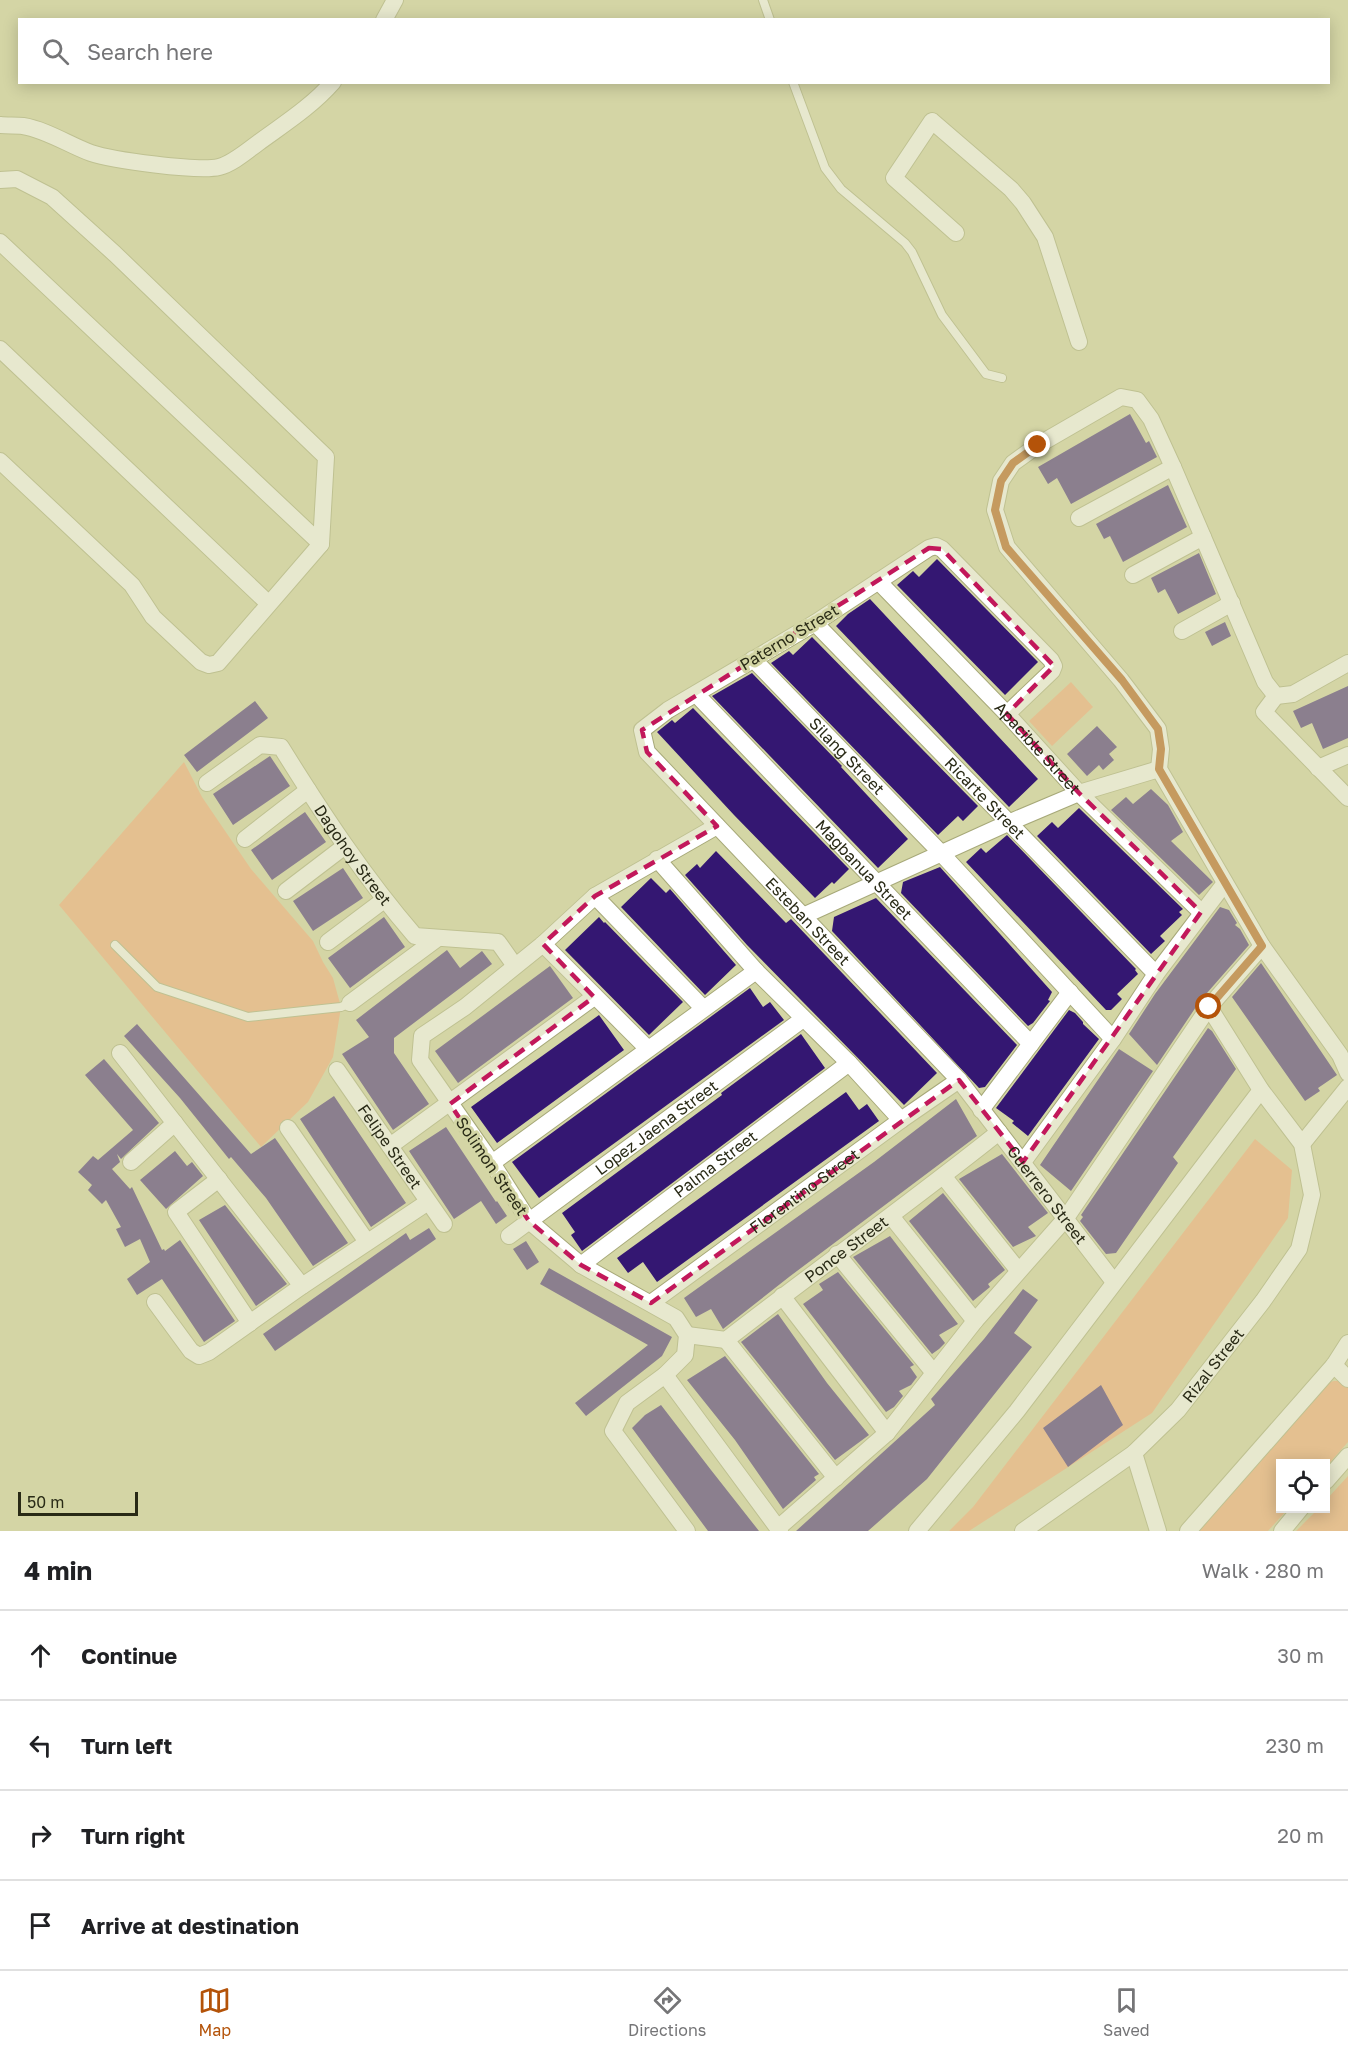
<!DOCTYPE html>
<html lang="en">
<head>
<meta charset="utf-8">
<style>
  body { margin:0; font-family:"Golos Text",sans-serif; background:#f2f2f2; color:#202124 }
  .controls { position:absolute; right:18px; bottom:18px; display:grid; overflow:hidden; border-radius:0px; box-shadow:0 3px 15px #0003 }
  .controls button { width:54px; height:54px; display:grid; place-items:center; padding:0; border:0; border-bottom:2px solid #e0e0e0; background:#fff; color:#202124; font:30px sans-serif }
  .scale { position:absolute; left:18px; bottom:15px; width:120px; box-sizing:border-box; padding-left:6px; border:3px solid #292a16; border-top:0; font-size:16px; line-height:21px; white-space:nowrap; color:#292a16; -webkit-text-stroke:4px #d4d6a5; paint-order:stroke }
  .stop { position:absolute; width:18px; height:18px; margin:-14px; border:4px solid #b45309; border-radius:50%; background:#fff }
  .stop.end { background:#b45309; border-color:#fff; box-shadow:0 2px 6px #0008 }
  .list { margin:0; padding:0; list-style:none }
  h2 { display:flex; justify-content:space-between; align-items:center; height:78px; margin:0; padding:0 24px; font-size:26px }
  h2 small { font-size:20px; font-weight:400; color:#757577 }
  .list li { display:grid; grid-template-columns:39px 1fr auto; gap:18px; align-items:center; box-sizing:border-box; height:90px; padding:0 24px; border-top:2px solid #e0e0e0 }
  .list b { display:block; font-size:22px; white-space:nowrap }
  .list em { font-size:20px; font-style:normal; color:#757577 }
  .icon { flex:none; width:33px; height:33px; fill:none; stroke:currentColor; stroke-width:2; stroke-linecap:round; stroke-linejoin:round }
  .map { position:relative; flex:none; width:1348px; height:1531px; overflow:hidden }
  .search { position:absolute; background:#fff; box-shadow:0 3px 15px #0003; left:18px; right:18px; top:18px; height:66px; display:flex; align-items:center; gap:15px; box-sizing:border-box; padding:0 21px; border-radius:0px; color:#757577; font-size:22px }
  .sheet { height:438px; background:#fff }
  nav { display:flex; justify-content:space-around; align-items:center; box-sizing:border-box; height:84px; border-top:2px solid #e0e0e0; background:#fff; font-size:16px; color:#757577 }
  nav a { display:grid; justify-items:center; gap:3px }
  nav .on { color:#b45309 }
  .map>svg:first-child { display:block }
</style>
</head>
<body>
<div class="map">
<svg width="1348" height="1531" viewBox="0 0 1348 1531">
  <rect width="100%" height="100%" fill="#d4d6a5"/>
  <path fill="#f9a677" d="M1071,682L1093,707L1052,746L1029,721Z
    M184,762L202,797L251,869L313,941L323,962L333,978L341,1007L333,1057L308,1102L261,1147L59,905Z
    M1255,1139L1292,1170L1288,1218L1152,1413L969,1531H949L973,1507Z
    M1334,1381H1344L1348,1386V1442L1326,1467V1464H1280V1508L1288,1509L1268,1531H1192L1323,1384Z
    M1348,1476V1531H1296L1318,1509L1326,1508V1500Z"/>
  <path fill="#341772" d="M1130,414L1146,443L1149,441L1157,457L1071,504L1057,478L1048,484L1038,467Z
    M1168,485L1187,527L1123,562L1110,536L1104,539L1096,524Z
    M1199,553L1216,594L1178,614L1165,589L1158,593L1151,578Z
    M937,559L1038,662L1005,695L897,585L913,571L919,577Z
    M870,599L1038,779L1009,807L836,626L848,614Z
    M1225,622L1231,636L1212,646L1205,632Z
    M812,637L978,806L963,821L958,816L938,835L771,663L789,651L793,655Z
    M752,673L842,766L841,767L908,839L878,868L712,696Z
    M1348,686V738L1323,749L1312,723L1301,728L1293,711Z
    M255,701L268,718L197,772L184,755Z
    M693,708L849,869L834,884L832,882L815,898L734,815L657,732L672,720L675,723Z
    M1097,726L1117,747L1109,754L1114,760L1103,770L1099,765L1087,776L1067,754Z
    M270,756L290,786L233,825L213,794Z
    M1151,789L1168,805L1183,832L1171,841L1213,882L1199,895L1111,810L1126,797L1133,804Z
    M1079,808L1183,909L1179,912L1182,915L1160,936L1165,941L1151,954L1037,836L1052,822L1058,828Z
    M305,812L326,842L272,880L251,850Z
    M1007,835L1136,969L1135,970L1138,974L1117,994L1122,999L1111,1010H1106L966,862L981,848L986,853Z
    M716,851L786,923L791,919L937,1073L904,1105L747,945L685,875L697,864L700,868Z
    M940,867L1052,992L1048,1000L1050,1001L1033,1023L1028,1026L901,893L903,882Z
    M343,868L363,898L313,931L293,901Z
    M651,878L666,893L670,889L736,965L705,995L621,907Z
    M876,898L1017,1045L985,1087L979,1088L832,931L834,917Z
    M1220,907L1229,910L1237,923L1235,925L1240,929L1249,945L1200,1001L1157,1065L1129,1034L1155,994Z
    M384,917L405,947L350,988L328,958Z
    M599,917L604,923L605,922L683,1002L649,1035L565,950Z
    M447,950L460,968L482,951L492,964L394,1038V1053L429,1104L393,1130L342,1054L369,1037L356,1020Z
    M1261,963L1337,1075L1318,1088L1320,1091L1305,1101L1232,997Z
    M550,966L573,998L458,1083L435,1051Z
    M750,988L763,1007L770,1002L784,1020L539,1198L512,1162Z
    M1069,1010L1075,1013L1083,1022V1024L1099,1039L1028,1136L1012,1123L1014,1121L996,1108Z
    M599,1015L624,1050L497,1143L471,1107Z
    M137,1024L251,1154L275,1138L348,1243L313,1266L266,1198L231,1157L229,1159L180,1098L124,1036Z
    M1208,1028L1212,1031L1236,1069L1173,1157L1178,1163L1116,1253L1106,1254L1080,1221L1083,1217L1081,1215Z
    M801,1034L825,1068L582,1251L571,1235L575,1232L562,1213L722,1095L721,1093Z
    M1119,1049L1153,1071L1071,1191L1040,1165Z
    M104,1059L159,1123L121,1159L117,1154L120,1162L112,1169L130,1189L132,1187L162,1250L164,1249L165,1251L180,1240L235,1321L204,1342L162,1279L137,1295L127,1279L150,1262L140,1239L125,1247L116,1229L121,1227L106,1200L102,1204L88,1190L92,1185L78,1172L93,1156L98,1160L133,1130L85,1075Z
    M846,1092L859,1110L867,1104L879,1121L657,1282L643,1262L628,1273L617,1258Z
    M334,1096L406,1203L371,1227L300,1119Z
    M956,1099L977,1136L789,1277L723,1329L711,1309L696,1317L684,1298L874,1162Z
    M446,1127L496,1202L497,1201L507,1216L496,1224L481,1201L454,1219L409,1151Z
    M175,1151L187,1166L192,1162L203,1176L166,1209L140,1180Z
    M1002,1154L1048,1213L1028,1227L1036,1236L1013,1247L959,1179Z
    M943,1193L1005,1270L988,1284L990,1287L973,1301L909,1221Z
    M225,1205L287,1284L256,1306L199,1220Z
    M429,1228L436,1239L275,1351L263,1334L406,1233L410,1240Z
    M890,1236L958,1324L939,1335L945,1343L939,1349L932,1354L853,1257Z
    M526,1241L539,1262L527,1270L513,1249Z
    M549,1268L672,1337L662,1356L586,1416L575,1403L648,1345L540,1284Z
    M838,1272L914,1365L910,1367L917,1377L911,1385L899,1391L903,1396L894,1407L886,1412L803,1304L823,1290L819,1284Z
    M1023,1289L1038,1300L1014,1333L1032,1347L927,1479L868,1531H796L935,1405L931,1399L984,1339Z
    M778,1314L827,1383L869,1435L835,1460L741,1342Z
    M725,1356L819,1474L814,1477L816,1480L783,1509L735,1440L687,1380Z
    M1101,1385L1123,1425L1068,1467L1043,1428Z
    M661,1405L711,1470L759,1531H708L632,1428L645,1415Z"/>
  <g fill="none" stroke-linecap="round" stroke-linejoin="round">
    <g stroke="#a7a979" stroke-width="10">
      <path id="lane" d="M763,0L770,20
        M793,82L825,168L841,189L905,243L912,252L942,315L986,374L1002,378
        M115,945L157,987L248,1017L341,1007L350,1003"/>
    </g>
    <g stroke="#a7a979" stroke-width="18">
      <g id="street">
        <path d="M384,20L395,0"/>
        <path d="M0,125C7,126 16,125 23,126C47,130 69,145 91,153C111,160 199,172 219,167C232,164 247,151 258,143C284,124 311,107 333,82"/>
        <path d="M0,180L17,179L52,197L115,254L326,457L321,544L218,663L209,665L201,662L153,617L132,585L0,461"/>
        <path d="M956,233L894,178L932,121L1011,189L1023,203L1045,237L1079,342"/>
        <path d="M0,242L321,544"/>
        <path d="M0,349L268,603"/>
        <path d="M1079,518L1173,467"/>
        <path d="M1133,575L1203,537"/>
        <path id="s1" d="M878,581L1007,714L1079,793L1201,912"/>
        <path id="s2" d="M815,623L1156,974"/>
        <path d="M1182,631L1232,603"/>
        <path id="s3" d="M753,659L941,853L1113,1039"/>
        <path d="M1348,663L1293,694L1276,696L1265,682L1173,467L1151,419L1137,400L1121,397L1038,445L1013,463L1001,481L995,510L1007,547L1121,680L1158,729L1161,749L1159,769L1262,946L1340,1055L1348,1073"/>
        <path id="s4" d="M696,694L1031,1044"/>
        <path d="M1276,696L1264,712L1348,798"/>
        <path id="s5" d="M1007,714L1052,671L1054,666L1051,660L942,549L936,546L929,548L815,623L668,710L642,730L647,752L959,1080L1114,1282"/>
        <path d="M1318,768L1348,755"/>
        <path id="s6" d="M207,783L260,745L281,747C322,813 364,877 415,936L498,942L515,966"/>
        <path d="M245,839L308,790"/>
        <path d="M657,859L756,971L849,1063L901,1120"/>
        <path d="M286,891L345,846"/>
        <path d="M595,896L703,1008"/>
        <path d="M803,916L1008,823L1079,793L1159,769"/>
        <path d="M328,942L384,900"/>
        <path d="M543,944L647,1048"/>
        <path d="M350,1003L438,938"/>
        <path d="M120,1053L302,1286"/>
        <path id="s7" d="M337,1070L444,1224"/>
        <path d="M981,1110L1070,992"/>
        <path d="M288,1128L367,1242"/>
        <path d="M1302,1144L1348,1087"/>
        <path d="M390,1146L594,997"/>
        <path d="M131,1162L175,1123"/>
        <path d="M1023,1162L1113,1039L1156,974L1225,883"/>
        <path d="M492,1163L756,971"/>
        <path d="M944,1177L1018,1270"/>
        <path d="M219,1179L176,1212L250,1323"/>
        <path d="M891,1216L975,1321"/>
        <path id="s8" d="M509,1236L803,1019"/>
        <path d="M837,1254L934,1373"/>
        <path id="s9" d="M581,1265L849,1063"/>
        <path d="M782,1296L887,1433"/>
        <path d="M155,1302L191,1351L199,1356L209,1352L302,1286L428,1202"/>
        <path id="s10" d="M651,1303L901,1120L959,1080"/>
        <path id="s11" d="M687,1335L726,1340C816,1270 909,1204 999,1132"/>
        <path d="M726,1340L836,1478"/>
        <path d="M1334,1365L1348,1379"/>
        <path d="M665,1375L780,1531"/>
        <path d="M1134,1453L1158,1531"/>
        <path d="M1326,1481L1348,1456"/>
        <path d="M778,1528L887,1433L975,1321L1066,1218L1209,1007L1262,946"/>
        <path d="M687,1531L613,1431L627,1403L665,1375L685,1355L687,1335L676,1318L581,1265L529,1221L492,1163L420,1060L422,1036L465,1007L543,944L595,896L717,826"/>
        <path d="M917,1531L1017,1411L1261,1090"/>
        <path id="s12" d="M1023,1531L1134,1453L1178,1410L1263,1301L1299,1249L1312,1195L1302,1144L1261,1090L1209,1007"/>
        <path d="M1188,1531L1334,1365L1348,1343"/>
        <path d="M1282,1531L1301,1508"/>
      </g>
    </g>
    <use href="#lane" stroke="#fff" stroke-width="8"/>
    <use href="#street" stroke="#fff" stroke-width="16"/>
  </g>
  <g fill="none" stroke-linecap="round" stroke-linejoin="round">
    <path stroke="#b45309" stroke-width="8" d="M1038,445L1013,463L1001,481L995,510L1006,547L1122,680L1158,729L1161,749L1159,769L1262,946L1209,1007"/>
  </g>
  <path d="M0 0H1348V1531H0ZM929,548L942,549L1054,666L1007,714L1079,793L1201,912L1023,1162L959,1080L651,1303L581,1265L529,1221L450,1104L594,997L543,944L595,896L717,826L647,752L642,730Z" fill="#d4d6a5" fill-opacity=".55" fill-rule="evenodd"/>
  <path fill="none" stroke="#c2185b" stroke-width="4.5" stroke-dasharray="12 8" stroke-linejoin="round" d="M929,548L942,549L1054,666L1007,714L1079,793L1201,912L1023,1162L959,1080L651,1303L581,1265L529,1221L450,1104L594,997L543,944L595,896L717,826L647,752L642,730Z"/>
  <g text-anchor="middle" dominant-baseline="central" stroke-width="6" stroke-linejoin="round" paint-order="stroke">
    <g font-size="16" fill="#292a16" stroke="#d4d6a5">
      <text transform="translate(789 637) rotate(-31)">Paterno Street</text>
      <text stroke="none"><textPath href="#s1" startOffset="231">Apacible Street</textPath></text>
      <text stroke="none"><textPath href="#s3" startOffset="135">Silang Street</textPath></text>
      <text stroke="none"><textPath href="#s2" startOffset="244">Ricarte Street</textPath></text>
      <text stroke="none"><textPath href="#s6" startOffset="216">Dagohoy Street</textPath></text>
      <text stroke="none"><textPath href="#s4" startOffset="243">Magbanua Street</textPath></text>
      <text stroke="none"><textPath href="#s5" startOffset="840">Esteban Street</textPath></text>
      <text stroke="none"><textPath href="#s8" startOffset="183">Lopez Jaena Street</textPath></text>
      <text stroke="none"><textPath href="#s7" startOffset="93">Felipe Street</textPath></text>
      <text stroke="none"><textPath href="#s9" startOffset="168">Palma Street</textPath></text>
      <text transform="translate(492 1166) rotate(56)">Solimon Street</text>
      <text stroke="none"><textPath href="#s10" startOffset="190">Florentino Street</textPath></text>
      <text stroke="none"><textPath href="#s5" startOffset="1204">Guerrero Street</textPath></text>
      <text stroke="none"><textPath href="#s11" startOffset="190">Ponce Street</textPath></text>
      <text stroke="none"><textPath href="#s12" startOffset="254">Rizal Street</textPath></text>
    </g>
  </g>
</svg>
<div class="controls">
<button><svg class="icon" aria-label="locate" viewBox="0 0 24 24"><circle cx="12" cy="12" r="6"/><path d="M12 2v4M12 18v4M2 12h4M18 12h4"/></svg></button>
</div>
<div class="scale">50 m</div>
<div class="stop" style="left:1209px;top:1007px"></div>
<div class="stop end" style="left:1038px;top:445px"></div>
<div class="search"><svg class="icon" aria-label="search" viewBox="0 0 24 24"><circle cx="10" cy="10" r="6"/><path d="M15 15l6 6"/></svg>Search here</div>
</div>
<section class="sheet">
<h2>4 min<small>Walk · 280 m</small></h2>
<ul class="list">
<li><svg class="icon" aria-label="ahead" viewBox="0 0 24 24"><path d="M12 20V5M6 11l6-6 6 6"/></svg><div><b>Continue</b></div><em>30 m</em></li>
<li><svg class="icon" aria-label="left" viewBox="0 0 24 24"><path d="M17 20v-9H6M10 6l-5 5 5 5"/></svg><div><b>Turn left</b></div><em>230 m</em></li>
<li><svg class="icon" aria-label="right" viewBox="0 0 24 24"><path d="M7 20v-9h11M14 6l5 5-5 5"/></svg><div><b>Turn right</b></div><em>20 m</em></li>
<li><svg class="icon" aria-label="arrive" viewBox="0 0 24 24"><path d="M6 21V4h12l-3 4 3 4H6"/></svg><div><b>Arrive at destination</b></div></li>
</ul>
</section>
<nav>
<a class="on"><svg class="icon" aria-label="map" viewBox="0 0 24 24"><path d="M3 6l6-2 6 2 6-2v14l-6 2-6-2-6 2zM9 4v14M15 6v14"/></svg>Map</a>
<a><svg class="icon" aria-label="directions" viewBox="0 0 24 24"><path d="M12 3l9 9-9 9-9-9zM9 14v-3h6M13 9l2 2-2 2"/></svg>Directions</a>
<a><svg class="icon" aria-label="saved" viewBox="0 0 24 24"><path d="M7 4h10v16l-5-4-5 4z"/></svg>Saved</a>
</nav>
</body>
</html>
